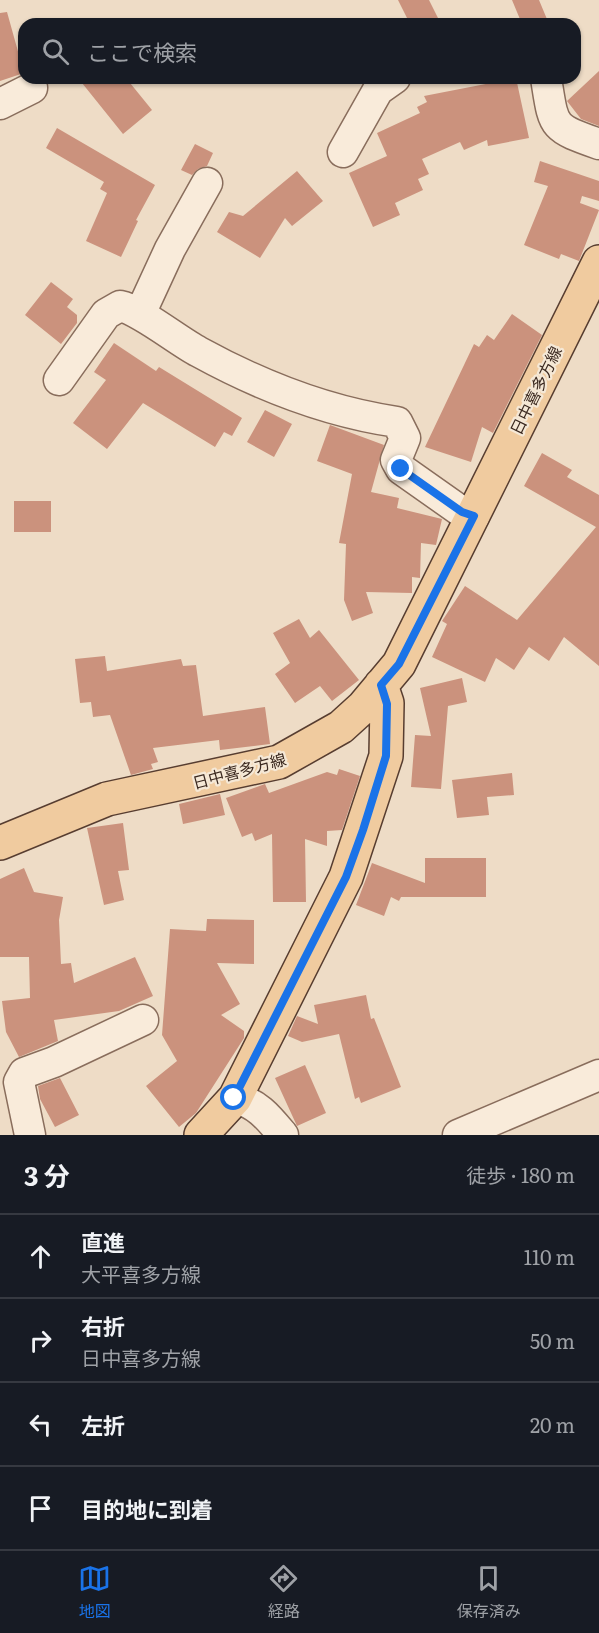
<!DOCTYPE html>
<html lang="ja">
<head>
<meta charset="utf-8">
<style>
  body { margin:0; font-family:Literata,"Noto Sans JP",serif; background:#242831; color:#f1f3f6 }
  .stop { position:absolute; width:18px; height:18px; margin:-14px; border:4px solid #1a73e8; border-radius:50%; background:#fff }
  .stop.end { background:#1a73e8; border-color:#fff; box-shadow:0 2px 6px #0008 }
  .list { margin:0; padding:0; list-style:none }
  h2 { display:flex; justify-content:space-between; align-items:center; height:78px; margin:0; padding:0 24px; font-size:26px }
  h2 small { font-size:20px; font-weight:400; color:#9ea1a6 }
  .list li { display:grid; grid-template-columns:39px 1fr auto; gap:18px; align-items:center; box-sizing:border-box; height:84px; padding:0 24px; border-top:2px solid #363941 }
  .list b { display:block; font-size:22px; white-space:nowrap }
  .list p { margin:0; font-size:20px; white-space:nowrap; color:#9ea1a6 }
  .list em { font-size:20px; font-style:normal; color:#9ea1a6 }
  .icon { flex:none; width:33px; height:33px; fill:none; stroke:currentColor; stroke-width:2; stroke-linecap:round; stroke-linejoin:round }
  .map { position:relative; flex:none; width:599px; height:1135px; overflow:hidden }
  .search { position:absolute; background:#171b24; box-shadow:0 2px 4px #0004; left:18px; right:18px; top:18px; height:66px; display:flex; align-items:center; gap:15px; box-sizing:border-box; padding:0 21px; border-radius:18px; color:#9ea1a6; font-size:22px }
  .sheet { height:414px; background:#171b24 }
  nav { display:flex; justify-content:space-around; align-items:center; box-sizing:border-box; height:84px; border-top:2px solid #363941; background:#171b24; font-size:16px; color:#9ea1a6 }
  nav a { display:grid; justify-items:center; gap:3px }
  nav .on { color:#1a73e8 }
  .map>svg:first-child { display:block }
</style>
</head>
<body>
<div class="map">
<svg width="599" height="1135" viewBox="0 0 599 1135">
  <rect width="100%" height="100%" fill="#eedcc6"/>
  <path fill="#cb927d" d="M398,0H429L441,24H410Z
    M512,0H539L549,24H522Z
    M7,12L24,73L0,81V13Z
    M599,71V126L581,119L567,101Z
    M78,78H126L152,110L123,134Z
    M516,78L529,138L488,146L487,140L464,150L460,142L422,159L429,174L418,179L423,190L395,203L400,215L373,227L349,173L387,156L377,133L420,113L417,107L427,102L424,96Z
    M57,128L155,185L136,220L138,221L121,257L86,241L107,193L100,189L104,182L46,148Z
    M195,144L213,153L207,166L198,169L192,175L181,170Z
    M540,161L599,181V201L582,196L580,203L599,210L579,261L561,254L559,259L524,245L548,186L534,182Z
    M297,171L323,201L292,226L285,218L260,258L217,232L229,212L243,216Z
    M51,282L73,299L67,307L77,315V323L61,344L25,315Z
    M512,314L542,335L493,433L482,427L471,462L425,447L474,344L479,347L487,335L494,340Z
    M114,343L156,371L159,367L242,418L232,436L224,432L215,447L143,403L107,449L73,423L106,380L94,372Z
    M265,410L292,424L274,457L247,442Z
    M330,425L384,445L371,492L399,498L397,508L442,519L436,545L421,543L420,578L412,577V593L366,592L373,613L352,621L344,600L346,544L339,543L352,474L317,461Z
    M542,453L572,470L567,477L599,495V666L564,637L549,661L529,647L514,670L496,658L485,682L432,657L447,624L442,621L465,586L517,620L596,527L524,486Z
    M14,501H51V532H14Z
    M299,619L310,638L319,630L359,680L332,701L320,686L295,703L275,674L290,663L273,633Z
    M105,656L107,671L181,659L183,666L196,665L203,716L265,707L270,744L220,750L219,740L153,748L158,762L151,764L153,769L131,775L110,715L93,717L91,702L80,703L75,659Z
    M462,678L467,702L448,706L441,789L411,787L415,735L431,736L420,688Z
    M339,769L360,776L342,830L327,831V846L305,839L306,902H273L272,834L255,841L252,833L242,837L226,798L265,784L269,793L327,772L337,775Z
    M512,773L514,795L487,797L489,815L457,818L452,780Z
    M220,794L225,815L183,824L179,804Z
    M123,823L129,870L118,871L124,900L104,905L87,828Z
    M425,858H486V897H401L399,901L391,897L384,916L356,905L372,863L425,883Z
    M24,868L34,892L63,897L59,920L61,964L71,963L74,983L135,957L153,996L119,1011L54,1020L58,1041L19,1057L6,1032L2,1001L30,998L29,957H0V879Z
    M207,919L254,920V964L217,963L240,1004L221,1015L244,1031V1038L196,1113L179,1127L146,1086L177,1061L162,1035L170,929L206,931Z
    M366,995L371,1019L374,1018L401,1087L361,1103L359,1097L355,1099L339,1034L302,1042L288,1036L297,1016L318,1024L314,1005Z
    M305,1065L326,1113L297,1126L275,1078Z
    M60,1078L79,1115L55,1127L40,1099L38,1086Z"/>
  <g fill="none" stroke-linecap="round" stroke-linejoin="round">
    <g stroke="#896d5c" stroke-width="33">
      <path id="minor" d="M546,78C554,128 551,127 599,144
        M0,104L32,88
        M343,152L378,90L395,78
        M140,314L170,249L207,183
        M59,380L106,314L120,306C140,310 178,341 199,352C261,386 328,412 397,422L405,438L396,460L401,469L462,512L474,516
        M235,1098C258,1104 268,1117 283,1135
        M30,1135L19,1082L24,1073L54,1062L143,1020
        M458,1135L599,1075"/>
    </g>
    <g stroke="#573d30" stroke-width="36">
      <path id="major" d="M0,843L107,799L279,762L341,727L363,707L399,664L599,262
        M201,1135L235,1098L346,877L386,756L387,703L381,685"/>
    </g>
    <use href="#minor" stroke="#f9ebda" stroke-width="30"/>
    <use href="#major" stroke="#f0cb9f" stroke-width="33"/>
  </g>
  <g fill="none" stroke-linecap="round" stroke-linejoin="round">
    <path stroke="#1a73e8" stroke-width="8" d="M234,1098L346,877L363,830L386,756L387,704L381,685L399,664L474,516L462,512L401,469"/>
  </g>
  <g text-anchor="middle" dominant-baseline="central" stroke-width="4.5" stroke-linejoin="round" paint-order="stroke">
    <g font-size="16" fill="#3a281f" stroke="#f5e8d6">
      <text transform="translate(535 390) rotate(-64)">日中喜多方線</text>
      <text transform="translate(239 770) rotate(-15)">日中喜多方線</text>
    </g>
  </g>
</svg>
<div class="stop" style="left:234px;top:1098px"></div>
<div class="stop end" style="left:401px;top:469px"></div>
<div class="search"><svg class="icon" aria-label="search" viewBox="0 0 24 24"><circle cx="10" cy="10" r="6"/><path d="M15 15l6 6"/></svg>ここで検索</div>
</div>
<section class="sheet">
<h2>3 分<small>徒歩 · 180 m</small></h2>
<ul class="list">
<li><svg class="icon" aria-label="ahead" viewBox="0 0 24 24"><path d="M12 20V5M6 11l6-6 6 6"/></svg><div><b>直進</b><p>大平喜多方線</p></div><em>110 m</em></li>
<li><svg class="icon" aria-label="right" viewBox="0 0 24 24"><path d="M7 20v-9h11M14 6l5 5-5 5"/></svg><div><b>右折</b><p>日中喜多方線</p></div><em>50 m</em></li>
<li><svg class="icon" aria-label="left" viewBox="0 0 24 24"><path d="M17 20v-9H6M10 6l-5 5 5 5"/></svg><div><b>左折</b></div><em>20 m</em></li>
<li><svg class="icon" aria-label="arrive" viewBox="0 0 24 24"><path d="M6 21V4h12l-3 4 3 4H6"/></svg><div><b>目的地に到着</b></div></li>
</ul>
</section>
<nav>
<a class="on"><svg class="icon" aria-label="map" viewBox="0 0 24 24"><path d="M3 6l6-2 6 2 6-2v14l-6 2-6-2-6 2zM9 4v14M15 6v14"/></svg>地図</a>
<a><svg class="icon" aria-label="directions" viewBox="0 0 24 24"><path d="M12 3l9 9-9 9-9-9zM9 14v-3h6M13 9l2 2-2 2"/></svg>経路</a>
<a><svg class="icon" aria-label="saved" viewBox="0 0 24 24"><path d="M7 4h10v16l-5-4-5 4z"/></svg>保存済み</a>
</nav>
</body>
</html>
